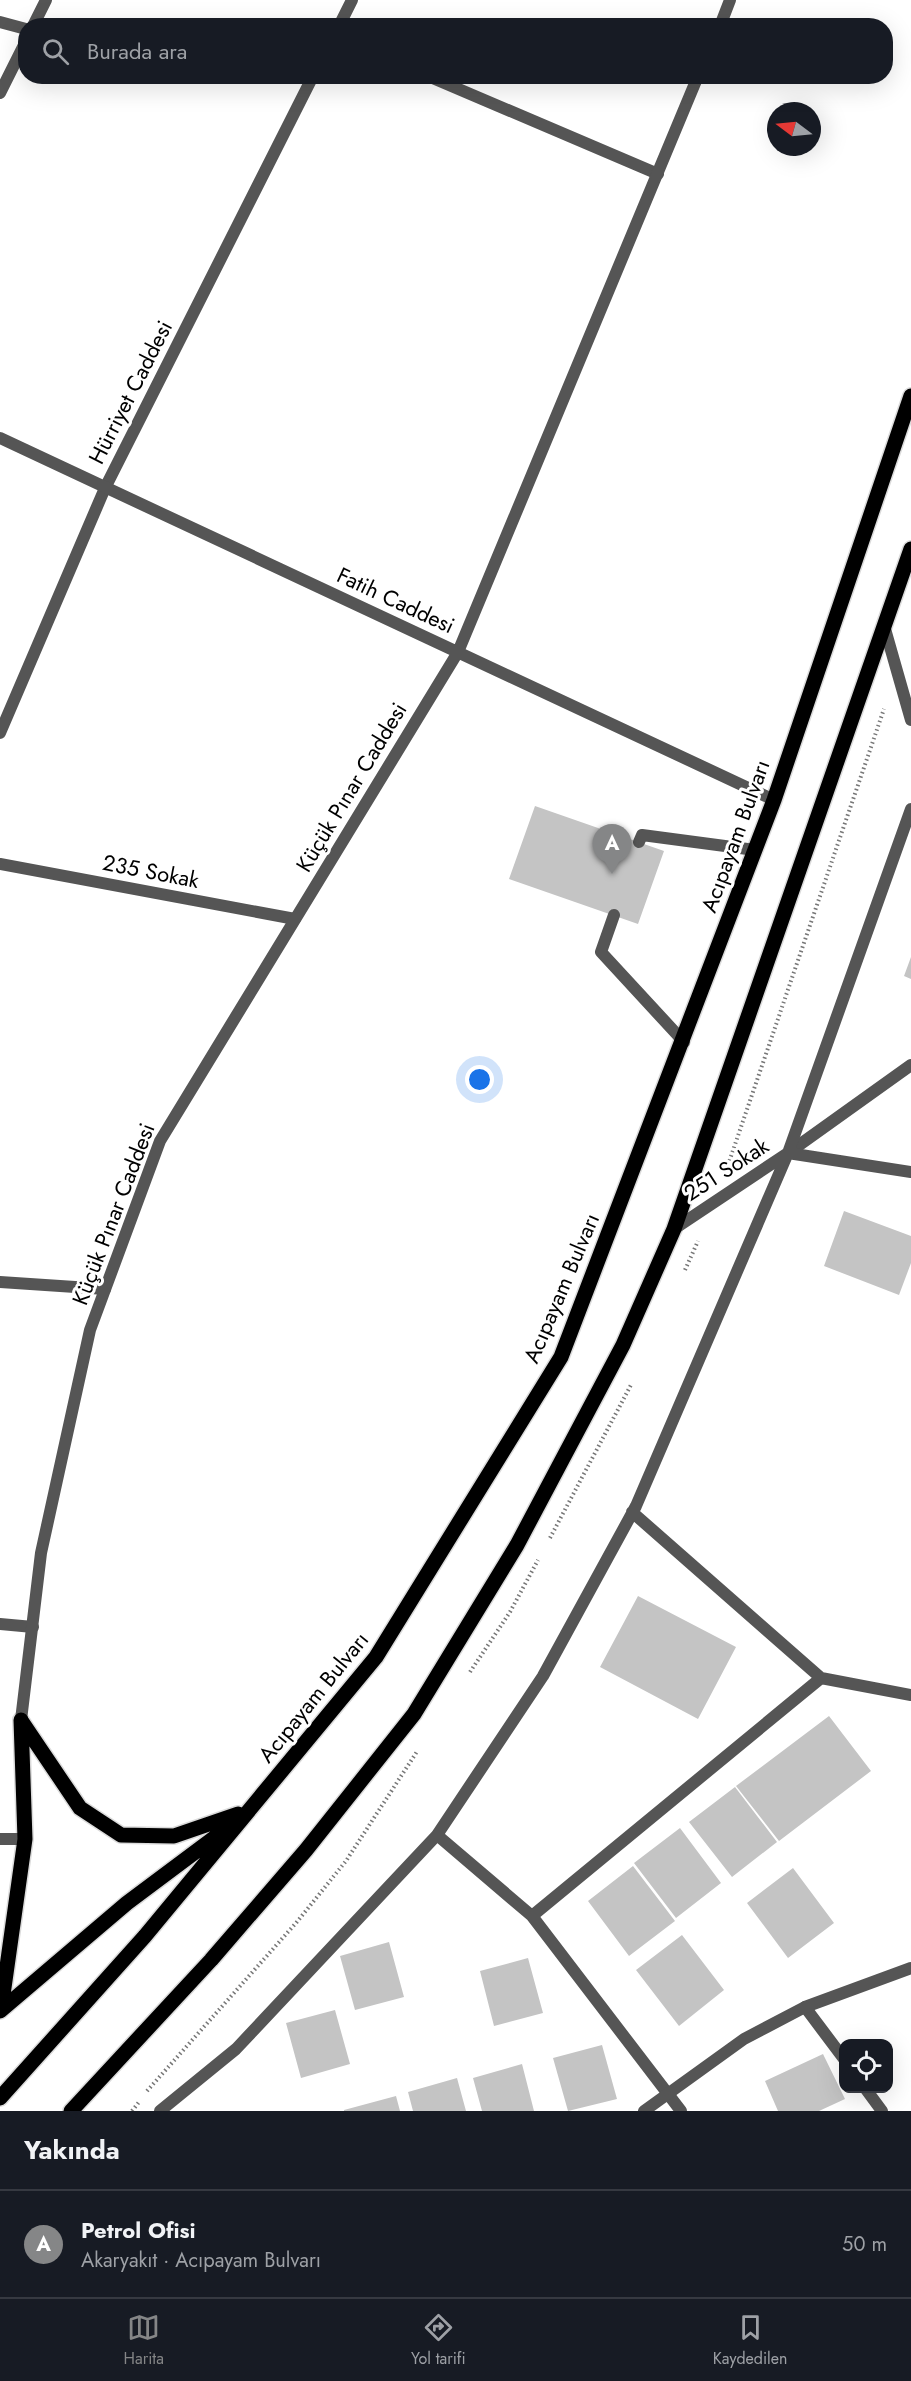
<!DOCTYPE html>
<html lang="tr">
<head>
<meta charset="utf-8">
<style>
  body { margin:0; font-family:Jost,sans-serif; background:#20242c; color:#f1f3f6 }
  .controls { position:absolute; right:18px; bottom:18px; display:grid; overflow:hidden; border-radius:12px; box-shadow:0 6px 24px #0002 }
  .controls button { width:54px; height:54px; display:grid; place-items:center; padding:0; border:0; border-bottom:2px solid #363941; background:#171b24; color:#f1f3f6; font:30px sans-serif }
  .compass { position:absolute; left:767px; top:102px; width:54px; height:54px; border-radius:50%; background:#171b24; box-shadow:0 6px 24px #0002; rotate:286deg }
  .you { position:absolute; left:480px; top:1080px; width:21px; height:21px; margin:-15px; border:4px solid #fff; border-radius:50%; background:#1a73e8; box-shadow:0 0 0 9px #1a73e833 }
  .badge { display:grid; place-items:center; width:39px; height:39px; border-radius:50%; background:#858687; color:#fff; font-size:20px; font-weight:700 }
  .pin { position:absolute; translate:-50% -50px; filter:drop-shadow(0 2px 3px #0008) }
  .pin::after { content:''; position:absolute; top:32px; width:21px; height:18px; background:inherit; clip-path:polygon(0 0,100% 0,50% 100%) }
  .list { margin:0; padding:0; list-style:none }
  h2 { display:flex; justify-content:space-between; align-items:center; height:78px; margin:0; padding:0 24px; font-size:26px }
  h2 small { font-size:20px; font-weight:400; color:#9ea1a6 }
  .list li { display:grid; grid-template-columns:39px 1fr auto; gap:18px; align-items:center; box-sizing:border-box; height:108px; padding:0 24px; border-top:2px solid #363941 }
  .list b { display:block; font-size:22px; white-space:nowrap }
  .list p { margin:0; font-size:20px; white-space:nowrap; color:#9ea1a6 }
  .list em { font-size:20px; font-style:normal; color:#9ea1a6 }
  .icon { flex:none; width:33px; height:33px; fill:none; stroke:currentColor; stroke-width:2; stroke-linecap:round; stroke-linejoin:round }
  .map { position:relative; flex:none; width:911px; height:2111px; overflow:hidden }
  .search { position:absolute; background:#171b24; box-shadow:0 6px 24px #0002; left:18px; right:18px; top:18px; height:66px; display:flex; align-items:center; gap:15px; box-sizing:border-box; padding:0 21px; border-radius:24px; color:#9ea1a6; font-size:22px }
  .sheet { height:186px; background:#171b24 }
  nav { display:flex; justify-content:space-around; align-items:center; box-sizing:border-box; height:84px; border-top:2px solid #363941; background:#171b24; font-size:16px; color:#9ea1a6 }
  nav a { display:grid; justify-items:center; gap:3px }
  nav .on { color:#858687 }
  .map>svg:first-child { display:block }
</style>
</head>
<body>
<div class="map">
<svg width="911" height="2111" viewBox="0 0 911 2111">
  <rect width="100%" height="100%" fill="#fff"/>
  <path fill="#c4c4c4" d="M535,806L664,851L638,924L509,879Z
    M911,957V979L904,976Z
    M844,1211L911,1236V1263L899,1295L824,1266Z
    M638,1596L736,1647L698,1719L600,1667Z
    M829,1716L871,1771L779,1841L736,1786Z
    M735,1787L777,1842L732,1877L689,1822Z
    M680,1828L721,1883L676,1918L634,1863Z
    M633,1866L675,1921L629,1956L588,1901Z
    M793,1868L834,1923L788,1958L747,1903Z
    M682,1935L724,1990L679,2026L636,1970Z
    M389,1942L404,1997L355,2010L340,1956Z
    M528,1958L543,2013L494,2026L480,1971Z
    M335,2010L350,2064L301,2078L286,2023Z
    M602,2045L617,2099L568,2111L553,2058Z
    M823,2054L845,2099L819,2111H778L765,2081Z
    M522,2064L534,2111H482L473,2078Z
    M457,2078L466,2111H413L408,2092Z
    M396,2096L400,2111H344V2110Z"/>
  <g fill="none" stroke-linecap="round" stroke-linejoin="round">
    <g stroke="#dbdbdb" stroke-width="18">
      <path id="primary" d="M22,1722L80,1808L121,1835L174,1836L238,1814
        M1,2009L25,1839L21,1720
        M0,2011L127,1903L230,1826
        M0,2098L145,1936L376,1657L561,1357L774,800L911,396
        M71,2111L211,1960L306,1850L414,1714L517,1545L623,1345L674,1229L911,549"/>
    </g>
    <path stroke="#777" stroke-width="4" stroke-dasharray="1.5 3" stroke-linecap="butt" d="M728,1165L884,709
      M685,1270L698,1241
      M550,1538L632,1383
      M470,1672L510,1612L538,1560
      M147,2091L296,1923L346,1861L418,1750
      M132,2111L139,2102"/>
    <path stroke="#555" stroke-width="12" d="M639,842L642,835L755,850
      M614,915L601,952L684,1042
      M788,1153L911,1065"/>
    <path stroke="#555" stroke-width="12" d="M0,22L26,29
      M33,26L46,0
      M339,26L352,0
      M428,76L658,174
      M0,93L26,41
      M885,629L911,720
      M0,733L105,488L313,76
      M0,864L295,919
      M674,1229L788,1153L911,1172
      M0,1282L105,1289
      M632,1512L821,1678
      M0,1624L33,1627
      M437,1835L532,1916L681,2111
      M0,1839H25
      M532,1916L821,1678L911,1695
      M805,2007L844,2059
      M865,2088L882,2111
      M160,2111L236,2049L437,1835L543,1676L636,1506L788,1153L911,809"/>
    <path stroke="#555" stroke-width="12" d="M720,26L730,0
      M0,438L774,800
      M21,1720L41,1553L90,1330L160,1141L458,652L698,76
      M644,2111L744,2039L805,2007L911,1968"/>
    <use href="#primary" stroke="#000" stroke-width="15"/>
  </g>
  <g text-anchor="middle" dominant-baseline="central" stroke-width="6" stroke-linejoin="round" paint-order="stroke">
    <g font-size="22" fill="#000" stroke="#fff">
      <text transform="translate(130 392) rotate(-63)">Hürriyet Caddesi</text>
      <text transform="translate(396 600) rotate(25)">Fatih Caddesi</text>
      <text transform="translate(351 787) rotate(-59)">Küçük Pınar Caddesi</text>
      <text transform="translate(735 836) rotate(-70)">Acıpayam Bulvarı</text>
      <text transform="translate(151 871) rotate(11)">235 Sokak</text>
      <text transform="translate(726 1169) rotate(-33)">251 Sokak</text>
      <text transform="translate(113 1214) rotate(-69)">Küçük Pınar Caddesi</text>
      <text transform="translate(561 1288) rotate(-67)">Acıpayam Bulvarı</text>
      <text transform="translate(313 1697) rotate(-51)">Acıpayam Bulvarı</text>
    </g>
  </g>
</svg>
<div class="controls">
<button><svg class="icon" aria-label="locate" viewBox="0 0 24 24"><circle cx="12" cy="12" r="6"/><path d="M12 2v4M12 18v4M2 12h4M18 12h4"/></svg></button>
</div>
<svg class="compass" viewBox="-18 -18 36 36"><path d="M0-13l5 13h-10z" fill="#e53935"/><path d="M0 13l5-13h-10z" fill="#9ea1a6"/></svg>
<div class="you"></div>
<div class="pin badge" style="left:612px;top:874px">A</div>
<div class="search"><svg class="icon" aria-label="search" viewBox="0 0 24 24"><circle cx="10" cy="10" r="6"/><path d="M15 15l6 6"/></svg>Burada ara</div>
</div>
<section class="sheet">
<h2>Yakında<small></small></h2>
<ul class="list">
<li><span class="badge">A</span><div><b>Petrol Ofisi</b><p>Akaryakıt · Acıpayam Bulvarı</p></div><em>50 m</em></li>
</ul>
</section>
<nav>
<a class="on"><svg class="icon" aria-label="map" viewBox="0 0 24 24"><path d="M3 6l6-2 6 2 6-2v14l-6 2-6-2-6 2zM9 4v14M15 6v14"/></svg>Harita</a>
<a><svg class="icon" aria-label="directions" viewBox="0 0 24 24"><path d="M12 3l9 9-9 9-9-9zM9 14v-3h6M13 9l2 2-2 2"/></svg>Yol tarifi</a>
<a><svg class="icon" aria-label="saved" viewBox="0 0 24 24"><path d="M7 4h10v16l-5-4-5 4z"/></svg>Kaydedilen</a>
</nav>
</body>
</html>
